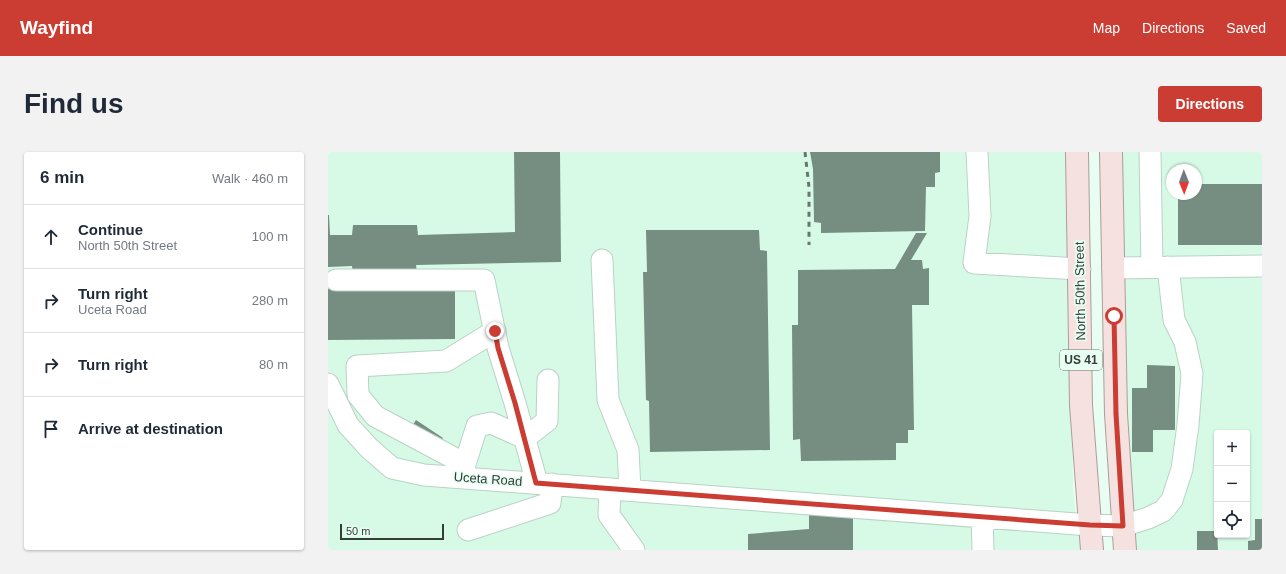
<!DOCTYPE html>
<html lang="en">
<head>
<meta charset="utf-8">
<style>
  body { margin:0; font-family:Helvetica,sans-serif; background:#f2f2f3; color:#1f2937 }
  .controls { position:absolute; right:12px; bottom:12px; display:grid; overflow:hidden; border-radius:4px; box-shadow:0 1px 3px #0004 }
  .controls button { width:36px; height:36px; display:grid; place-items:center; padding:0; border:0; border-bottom:1px solid #e0e1e3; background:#fff; color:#1f2937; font:20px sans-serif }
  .compass { position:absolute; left:838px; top:12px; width:36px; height:36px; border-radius:50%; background:#fff; box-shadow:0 1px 3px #0004; rotate:179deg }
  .scale { position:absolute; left:12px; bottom:10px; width:104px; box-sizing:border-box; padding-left:4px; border:2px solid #343e39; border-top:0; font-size:11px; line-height:14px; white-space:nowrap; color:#343e39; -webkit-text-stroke:3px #e9fef3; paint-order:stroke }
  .stop { position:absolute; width:12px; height:12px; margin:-9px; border:3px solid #cb3d33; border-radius:50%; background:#fff }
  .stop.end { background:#cb3d33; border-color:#fff; box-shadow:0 1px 4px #0008 }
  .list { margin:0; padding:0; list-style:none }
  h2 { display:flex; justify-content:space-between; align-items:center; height:52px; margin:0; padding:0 16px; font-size:17px }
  h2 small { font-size:13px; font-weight:400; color:#747a83 }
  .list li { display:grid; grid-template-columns:26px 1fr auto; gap:12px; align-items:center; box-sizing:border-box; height:64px; padding:0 16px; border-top:1px solid #e0e1e3 }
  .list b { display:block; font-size:15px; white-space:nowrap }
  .list p { margin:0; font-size:13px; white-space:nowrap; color:#747a83 }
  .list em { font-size:13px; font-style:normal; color:#747a83 }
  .icon { flex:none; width:22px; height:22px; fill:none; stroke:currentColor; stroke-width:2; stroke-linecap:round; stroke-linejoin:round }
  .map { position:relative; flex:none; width:934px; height:398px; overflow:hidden; border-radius:4px }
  header { display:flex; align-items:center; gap:24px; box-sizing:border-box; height:56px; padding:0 20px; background:#cb3d33; color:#fff }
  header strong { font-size:19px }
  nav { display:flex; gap:22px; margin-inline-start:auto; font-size:14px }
  .intro { display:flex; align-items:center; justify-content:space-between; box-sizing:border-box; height:96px; padding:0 24px }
  h1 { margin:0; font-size:28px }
  .button { padding:10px 18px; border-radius:4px; background:#cb3d33; color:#fff; font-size:14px; font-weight:700 }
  main { display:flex; gap:24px; padding:0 24px }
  aside { flex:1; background:#fff; border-radius:4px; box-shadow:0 1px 3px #0004 }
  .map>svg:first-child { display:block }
</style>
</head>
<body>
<header>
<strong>Wayfind</strong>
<nav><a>Map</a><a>Directions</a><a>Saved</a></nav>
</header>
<div class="intro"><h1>Find us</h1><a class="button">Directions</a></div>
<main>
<aside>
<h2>6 min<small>Walk · 460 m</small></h2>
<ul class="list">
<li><svg class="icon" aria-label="ahead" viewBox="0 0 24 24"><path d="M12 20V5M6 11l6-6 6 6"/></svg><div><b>Continue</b><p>North 50th Street</p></div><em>100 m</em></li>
<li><svg class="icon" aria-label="right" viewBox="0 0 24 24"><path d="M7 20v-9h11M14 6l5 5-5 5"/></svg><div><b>Turn right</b><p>Uceta Road</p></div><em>280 m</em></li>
<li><svg class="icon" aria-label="right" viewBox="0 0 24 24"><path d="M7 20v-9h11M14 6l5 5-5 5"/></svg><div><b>Turn right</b></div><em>80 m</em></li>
<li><svg class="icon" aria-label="arrive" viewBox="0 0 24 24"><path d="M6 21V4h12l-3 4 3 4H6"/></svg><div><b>Arrive at destination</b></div></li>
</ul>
</aside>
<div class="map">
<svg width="934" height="398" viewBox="0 0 934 398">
  <rect width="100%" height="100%" fill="#e9fef3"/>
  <path fill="#d7fae7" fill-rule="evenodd" d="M0,0H739L745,336L752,398H0Z
    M785,0H934V398H794ZM844,18H868V42H844ZM889,281H919V383H889Z"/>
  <path fill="#768d81" d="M186,0H232L233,110L88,113L89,121L25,122L24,114L0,115V63H1L2,83H24L25,73H89L90,83L187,80Z
    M482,0H612V20L607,21V35H598L597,79L493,81V71L486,70L485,17Z
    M868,32H934V93H850V42H868Z
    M318,78H431L432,98L439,99L442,298L322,300L321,249L318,248L315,120H319Z
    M588,81H599L583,108H594L595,117L601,116V153H584L586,278H580V291H568V308L473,309L472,287L465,288L464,173H470V118L567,117Z
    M127,136V187L0,188V137Z
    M819,213L847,214V278H825V300H804V236H819Z
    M88,268L115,286L110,294L83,276Z
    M481,363H525V398H420V382L481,377Z
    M927,367H934V398H920V389L927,388Z
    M869,379H889L890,398H869Z"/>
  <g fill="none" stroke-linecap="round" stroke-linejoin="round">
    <g stroke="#b9d3c5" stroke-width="23">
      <path id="minor" d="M649,0L652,64L646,111L752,117
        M822,0L824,115
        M274,108L280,248L300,298L302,338
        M785,116L934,114
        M8,128H156L170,196L187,251L209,331
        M0,232L20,273L41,296L64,316L96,323L762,373L795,374L820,366L835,359L844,348L854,317L860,273L864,222L857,190L846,168L840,115
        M137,312L149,274L163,271L197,286L219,269L220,228
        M135,325L137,312L47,264L30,243L29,214L118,209L167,179
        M282,337L281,363L306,398
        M654,365L655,398
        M140,378L222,351L224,332"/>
    </g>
    <g stroke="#ad9c98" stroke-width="24">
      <path id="major" d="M749,0L753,253L764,398
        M783,0L788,262L797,398"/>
    </g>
    <use href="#minor" stroke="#fff" stroke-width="21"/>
    <use href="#major" stroke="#f5e2e0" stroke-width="22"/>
    <path stroke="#697670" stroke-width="3" stroke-dasharray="5 5" stroke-linecap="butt" d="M477,0L481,35V93"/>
  </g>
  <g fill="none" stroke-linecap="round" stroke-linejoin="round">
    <path stroke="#cb3d33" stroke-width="5" d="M167,179L170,196L187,251L208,331L762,373L795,374L788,262L786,164"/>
  </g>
  <g text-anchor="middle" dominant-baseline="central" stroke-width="3.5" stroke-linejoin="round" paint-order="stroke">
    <rect fill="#e9fef3" stroke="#6a7871" stroke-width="1" x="732" y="198" width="42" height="20" rx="3"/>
    <g font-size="12" font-weight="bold" fill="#343e39">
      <text x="753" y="208">US 41</text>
    </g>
    <g font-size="13" fill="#343e39" stroke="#e9fef3">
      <text transform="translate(752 139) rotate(-91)">North 50th Street</text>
      <text transform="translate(160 327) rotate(4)">Uceta Road</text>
    </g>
  </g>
</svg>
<div class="controls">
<button>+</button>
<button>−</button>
<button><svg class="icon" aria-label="locate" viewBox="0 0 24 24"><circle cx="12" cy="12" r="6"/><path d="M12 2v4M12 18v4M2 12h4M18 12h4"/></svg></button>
</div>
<svg class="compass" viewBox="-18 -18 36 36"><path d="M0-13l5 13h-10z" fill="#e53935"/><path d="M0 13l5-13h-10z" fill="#747a83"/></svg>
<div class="scale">50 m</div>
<div class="stop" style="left:786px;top:164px"></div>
<div class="stop end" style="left:167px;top:179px"></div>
</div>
</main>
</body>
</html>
